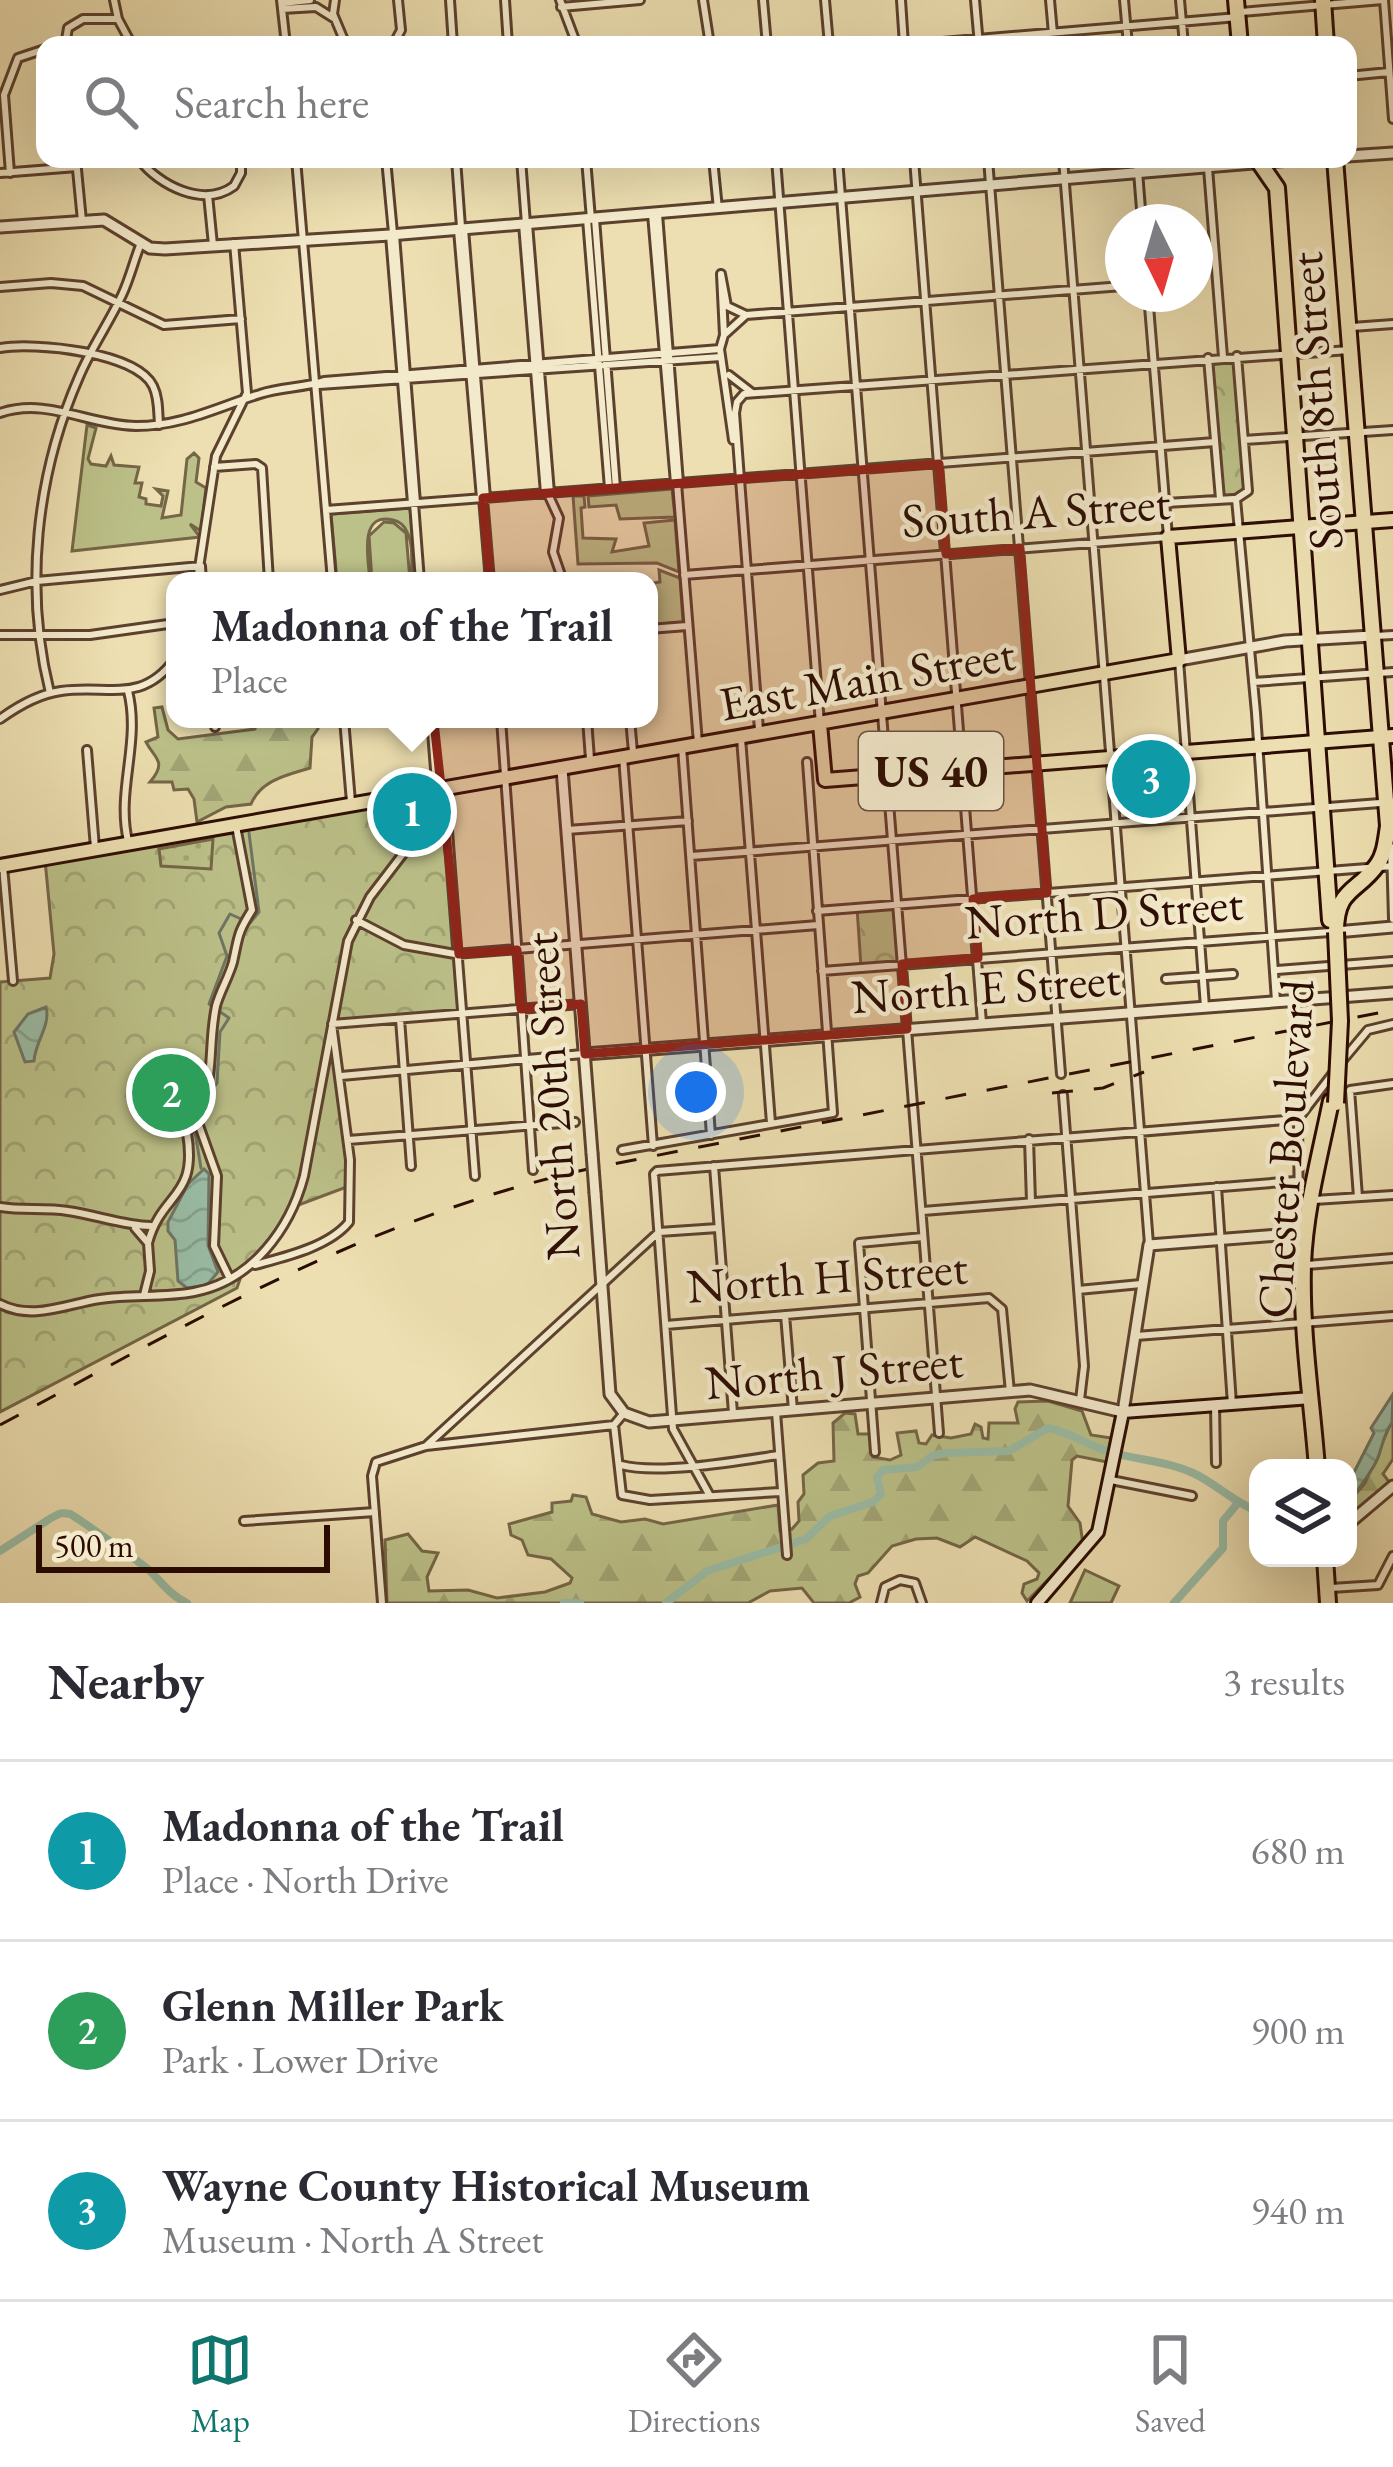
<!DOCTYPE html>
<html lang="en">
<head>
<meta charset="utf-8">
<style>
  body { margin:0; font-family:"EB Garamond",serif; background:#f2f2f3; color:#2b2b33 }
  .controls { position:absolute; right:36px; bottom:36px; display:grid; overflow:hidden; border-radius:24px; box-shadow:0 12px 48px #0002 }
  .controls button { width:108px; height:108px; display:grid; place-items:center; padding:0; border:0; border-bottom:3px solid #e1e1e2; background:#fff; color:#2b2b33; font:60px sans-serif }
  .compass { position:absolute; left:1105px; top:204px; width:108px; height:108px; border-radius:50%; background:#fff; box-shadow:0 12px 48px #0002; rotate:175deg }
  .scale { position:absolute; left:36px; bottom:30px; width:294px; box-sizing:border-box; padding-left:12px; border:6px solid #2c0c02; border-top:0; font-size:33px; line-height:42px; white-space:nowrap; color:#2c0c02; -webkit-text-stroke:9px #f3eacc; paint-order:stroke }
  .you { position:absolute; left:696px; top:1092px; width:42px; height:42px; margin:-30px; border:9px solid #fff; border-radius:50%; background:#1a73e8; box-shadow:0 0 0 18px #1a73e833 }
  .badge { display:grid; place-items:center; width:78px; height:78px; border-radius:50%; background:#0f766e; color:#fff; font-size:39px; font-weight:700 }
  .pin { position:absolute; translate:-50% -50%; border:6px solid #fff; box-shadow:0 3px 12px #0006 }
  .popup { position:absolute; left:166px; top:572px; width:492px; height:156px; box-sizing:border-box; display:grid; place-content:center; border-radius:24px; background:#fff; filter:drop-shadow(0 3px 9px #0005); font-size:39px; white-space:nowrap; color:#7c7c81 }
  .popup b { font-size:45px; color:#2b2b33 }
  .popup::after { content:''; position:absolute; left:50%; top:100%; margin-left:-24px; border:24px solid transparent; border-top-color:#fff }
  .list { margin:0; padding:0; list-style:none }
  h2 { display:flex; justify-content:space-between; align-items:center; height:156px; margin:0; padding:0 48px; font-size:51px }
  h2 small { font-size:39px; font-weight:400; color:#7c7c81 }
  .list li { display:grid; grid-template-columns:78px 1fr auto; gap:36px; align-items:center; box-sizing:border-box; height:180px; padding:0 48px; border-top:3px solid #e1e1e2 }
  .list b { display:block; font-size:45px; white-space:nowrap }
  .list p { margin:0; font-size:39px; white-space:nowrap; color:#7c7c81 }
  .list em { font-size:39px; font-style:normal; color:#7c7c81 }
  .icon { flex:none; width:66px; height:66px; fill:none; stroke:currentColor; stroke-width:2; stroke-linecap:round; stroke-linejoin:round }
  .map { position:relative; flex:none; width:1393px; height:1603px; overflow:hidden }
  .search { position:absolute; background:#fff; box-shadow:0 12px 48px #0002; left:36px; right:36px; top:36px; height:132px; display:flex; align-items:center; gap:30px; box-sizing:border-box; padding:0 42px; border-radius:24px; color:#7c7c81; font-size:45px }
  .sheet { height:696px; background:#fff }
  nav { display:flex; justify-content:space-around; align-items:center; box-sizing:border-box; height:168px; border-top:3px solid #e1e1e2; background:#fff; font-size:33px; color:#7c7c81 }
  nav a { display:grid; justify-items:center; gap:6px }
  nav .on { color:#0f766e }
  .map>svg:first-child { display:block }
</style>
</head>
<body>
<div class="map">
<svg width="1393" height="1603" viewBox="0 0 1393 1603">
  <defs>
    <pattern id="forest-firs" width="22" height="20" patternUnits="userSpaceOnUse" patternTransform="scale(3)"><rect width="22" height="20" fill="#bcc189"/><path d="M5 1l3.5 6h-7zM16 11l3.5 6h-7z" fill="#a2a575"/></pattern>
    <pattern id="park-crowns" width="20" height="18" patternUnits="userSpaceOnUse" patternTransform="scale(3)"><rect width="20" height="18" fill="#bcc189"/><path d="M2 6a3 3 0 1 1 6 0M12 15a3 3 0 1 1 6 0" fill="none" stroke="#a2a575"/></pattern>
    <pattern id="garden-dots" width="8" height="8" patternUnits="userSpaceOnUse" patternTransform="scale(3)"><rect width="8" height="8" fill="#bcc189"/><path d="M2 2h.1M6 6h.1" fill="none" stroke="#a2a575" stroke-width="1.8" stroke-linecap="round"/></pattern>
    <pattern id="water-waves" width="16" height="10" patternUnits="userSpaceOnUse" patternTransform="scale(3)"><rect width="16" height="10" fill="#9abda6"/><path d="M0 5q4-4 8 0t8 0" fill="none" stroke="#85a18d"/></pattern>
  </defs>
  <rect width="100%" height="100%" fill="#eddfb1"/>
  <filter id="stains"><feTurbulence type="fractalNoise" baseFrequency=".00167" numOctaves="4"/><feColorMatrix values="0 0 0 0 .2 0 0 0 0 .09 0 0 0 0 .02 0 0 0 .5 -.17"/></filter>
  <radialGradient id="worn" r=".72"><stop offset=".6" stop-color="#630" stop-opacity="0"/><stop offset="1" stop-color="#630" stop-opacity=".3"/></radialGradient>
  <path fill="#bcc189" stroke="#746646" stroke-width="3" d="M87,425L96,428L88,459L91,464L106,466L111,456L114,465L139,467L135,483H142L139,497L146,499V504L161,506L163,496L156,489L168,491L162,518L181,515L187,459L194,453L199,458L196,482L206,488L201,531L190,524L200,537L72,551Z
    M672,489L675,517L620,519L616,505L589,507L588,496Z
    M573,496H584L585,507L581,508L583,538L616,539L612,552L649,546L644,523L675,520L679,572L657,563L578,564Z
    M410,508L416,581H412C411,567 414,545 407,532C405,526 399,521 393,520C357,511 369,563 370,581H337L331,514Z
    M384,522L394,523L406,533L410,581H372L369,536Z
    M659,570L680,578L683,622L649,625L653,583L660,582Z
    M1085,1570L1119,1586L1111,1603H1070Z"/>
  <path fill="url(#forest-firs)" stroke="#746646" stroke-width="3" d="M162,707L168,730L178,739L255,729L256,725L275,719H312L318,729L312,737L310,768C287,775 261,780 251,804L226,807L197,822L194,799L188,789L174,790L172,782H150C168,761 154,758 146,742L158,737L154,708Z
    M1048,1401L1082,1411L1091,1435L1111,1438L1107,1462L1077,1456L1072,1460L1068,1506L1080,1523L1083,1544L1027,1601L1022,1593L1024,1584L1037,1579L1039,1573L1027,1561L975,1537L960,1547L937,1538L916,1539L892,1546L868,1573L858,1576L855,1584L860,1597L849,1603H814L802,1588L770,1591L748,1603H387L385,1540L408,1534L422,1551L438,1553L427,1577L429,1591L468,1590L497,1598L545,1592L570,1583L572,1578L551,1559L528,1555L522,1540L511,1535L509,1524L552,1512V1503L571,1501L573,1495L586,1497L592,1514L621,1522L645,1519L663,1524L778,1505L780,1531L792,1529L799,1521L798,1502L804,1494L803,1475L818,1463L834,1461L833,1423L845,1413L855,1414L858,1434H872L873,1457L890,1460L901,1455L897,1433L916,1431L919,1443L926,1444L932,1435L951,1438L971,1434L975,1424L981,1427L983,1438L988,1439L989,1423H1018L1015,1409L1018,1402Z
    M1393,1418V1459L1383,1474L1390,1483L1348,1519V1503L1365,1483Z"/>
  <path fill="url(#park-crowns)" stroke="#746646" stroke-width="3" d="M1231,361L1234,363L1246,490L1242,494L1225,496L1222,493L1211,365Z
    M438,790L444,800L464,1013L332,1024L352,1185L293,1207C278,1237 245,1256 237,1288L0,1412V982L50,978L54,954L45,860Z
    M898,905L902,964L861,967L857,908Z"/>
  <path fill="url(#garden-dots)" stroke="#746646" stroke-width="3" d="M213,839L211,869L161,866L159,849Z"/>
  <path fill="url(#water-waves)" stroke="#6e7664" stroke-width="3" d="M46,1007C51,1025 35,1042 34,1061L25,1062L14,1032L28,1014Z
    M204,1169L209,1174L208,1245L218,1272L207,1285L187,1288L178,1281L175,1240L168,1231V1222L188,1184Z
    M1393,1394L1392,1423C1383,1434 1383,1446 1377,1460C1369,1476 1358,1490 1348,1503V1484L1374,1433L1371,1428Z"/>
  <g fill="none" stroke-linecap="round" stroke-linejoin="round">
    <path stroke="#6e7664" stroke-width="3" d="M201,1168L195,1132L187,1127L184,1103L191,1088L212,1090L217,1083L220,1032L229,1018L209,1004L227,956L219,933L230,914L250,923L259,912L249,833"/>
    <path stroke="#9abda6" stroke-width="8" d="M0,1551L51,1518C59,1514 60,1512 70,1514C75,1516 144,1565 150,1571C162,1583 170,1595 187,1603
      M564,1603H580
      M666,1603L707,1571L806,1539L830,1516L873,1502L881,1494L877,1477L883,1470L917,1467L934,1455L946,1453L1009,1451L1048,1428C1071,1432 1088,1446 1110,1452C1137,1460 1167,1461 1193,1473C1217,1484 1234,1503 1258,1511
      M1174,1603L1223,1548V1521L1237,1504"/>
    <g stroke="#5c412e" stroke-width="12">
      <path id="minor" d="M114,0L118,19L132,45
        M281,0L286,45
        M335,0L333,14L346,45
        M450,0L453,45
        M505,0L508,45
        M560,0L577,45
        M703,0L710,45
        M763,0L767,45
        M825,0L829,45
        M901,0L904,45
        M975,0L979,45
        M1050,0L1054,45
        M1124,0L1128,45
        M1180,0L1184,45
        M1384,0L1393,119
        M282,3L310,0
        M561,7L640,0
        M282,9L316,7L335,19
        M1241,12L1383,0
        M65,45L68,28L83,19H118
        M393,45L401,30L398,0
        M907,45L1238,17
        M1348,76L1389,72
        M76,159L82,221
        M139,159C159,186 204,208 234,186L241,173V159
        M296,159L332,581
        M386,159L393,233
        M456,159L461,227
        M521,159L526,224
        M586,159L591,219
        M713,159L718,209
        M776,159L820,724
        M838,159L939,1433
        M914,159L982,1023
        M988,159L1061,1074
        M1063,159L1149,1244
        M1137,159L1142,222
        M1208,168L1223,357
        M0,173L77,167
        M10,173L4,95L18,58L45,49
        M208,195L213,245
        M652,214L675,483
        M658,214L679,483
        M587,219L609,488
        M595,219L616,488
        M523,224L545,493
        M528,224L550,493
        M464,229L486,498
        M458,230L481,498
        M390,235L412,503
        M395,235L416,503
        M721,274L724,335L720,349L733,440
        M721,274L727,306L746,315
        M0,287L51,283L83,286L164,325L241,319
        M1352,327L1393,324
        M724,335L746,315L1123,286
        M0,348C35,342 136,352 153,386C159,398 158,413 159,425
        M1208,358L1220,499
        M729,375L751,392
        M319,385L721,357
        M0,413C47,397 88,425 136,426C183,426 217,407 260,394C281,387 303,388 324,381L720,349
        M1244,440L1393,430
        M214,467L256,464L262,468L269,581
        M677,483L698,743
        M548,494L559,518L553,552L563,581
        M483,498L490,581
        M1236,499L1256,713L1276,1001
        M1236,499L1248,491L1237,356
        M414,503L420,581
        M1166,503L1234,499
        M326,510L1215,442
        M684,575L1168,537L1148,294
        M197,581L216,456L247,393L234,243
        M0,590L37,581L201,566L202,581
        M649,629L687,626
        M0,635H90L175,623
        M1375,636L1393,635
        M1179,660L1205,1007
        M1253,682L1393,672
        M50,693C24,589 36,475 79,377C91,348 109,323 122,295C130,278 134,260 141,243
        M0,719C18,706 38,694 61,691C108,684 141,705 175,659
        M214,719L215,727
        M344,719L351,802
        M431,719L436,782L446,806L475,1176
        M501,719L533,1170
        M587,719L590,759
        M630,719L633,752
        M759,730L735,413L737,402L744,394L1349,350
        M741,738L771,1123
        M682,747L711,1135
        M87,750L95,848
        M623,757L653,1146
        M567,830L688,821
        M128,841C116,790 141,743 128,691
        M1391,847L1393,919
        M691,856L1393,802
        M3,866L13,981
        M817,911L1393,866
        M356,920L404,945L455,954L818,925
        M1277,970L1393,961
        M822,971L1330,932
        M1166,979L1233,974
        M400,1019L411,1166
        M1342,1061L1368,1030L1393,1024
        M341,1076L583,1054
        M1063,1095L1084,1366L1080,1400
        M197,1120L217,1176L214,1246L229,1277
        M1029,1139L1031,1202
        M348,1140L575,1122
        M622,1150L833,1113L807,762
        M714,1166L733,1413
        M1217,1187L1232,1404
        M1358,1197L1350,1090L1393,1084
        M1314,1200L1393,1195
        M0,1207C22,1211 45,1207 68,1211C96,1215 125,1226 151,1226
        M923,1211L1296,1181
        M135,1228L148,1243L150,1271L144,1295
        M1299,1232L1298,1119L1334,1072
        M148,1243C162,1191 198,1199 187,1133C219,1087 206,1054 216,1006C220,991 229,977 233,962C239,935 237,934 252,910L236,826
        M255,1265C284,1257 329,1247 349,1222L350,1160L332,1024L581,1004
        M1307,1265L1393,1258
        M1078,1290L1141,1284
        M0,1304C33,1321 66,1304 100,1299C131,1294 163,1298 194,1292C252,1281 290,1229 304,1176L348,941L370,897L422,829L437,791
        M785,1315L793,1410
        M666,1325L989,1298L1002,1309L1010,1392
        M1136,1336L1393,1316
        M1215,1405L1216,1463
        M776,1412L787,1555
        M614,1425L622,1495L650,1500L780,1492
        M426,1446L659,1232L718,1228
        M875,1452L859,1243L923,1237
        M621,1465C659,1475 739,1461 778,1455
        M1111,1480L1192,1496
        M710,1496L673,1429L654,1174L657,1171L1298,1119
        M244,1521L375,1512
        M1331,1588L1378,1585L1393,1556
        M382,1603L372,1476L376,1462L426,1446L614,1425L624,1413
        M881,1603L885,1587L900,1580L915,1583L922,1603"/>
    </g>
    <g stroke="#5c412e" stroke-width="15">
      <path id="tertiary" d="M1348,156L1393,153
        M0,227L104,220L150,248L165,249L390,235L1302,159
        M1179,660L1285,641L1372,636
        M562,769L592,1153
        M1336,932L1393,927
        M585,1054L1393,993
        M595,1193L610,1394L624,1413L649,1422L1030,1390L1123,1412L1149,1245L1306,1233
        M1348,1524L1393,1486"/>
    </g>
    <g stroke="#2c0c02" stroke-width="16">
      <path id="secondary" d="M1037,1603L1098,1532L1123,1412L1312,1398"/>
    </g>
    <g stroke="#2c0c02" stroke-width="18">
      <path id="primary" d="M820,724L825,780L1393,736
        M0,866L1179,660L1168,537L1393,520"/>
    </g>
    <g stroke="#2c0c02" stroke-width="20">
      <path id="trunk" d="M1236,0L1240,45
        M1323,0L1326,45
        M1257,159L1277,188L1330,920
        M1335,159L1388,826C1386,839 1385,854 1377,865C1357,893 1336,888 1336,932
        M1317,1468C1312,1401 1301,1333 1303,1265C1305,1210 1320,1155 1331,1101
        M1325,1558L1328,1603"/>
    </g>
    <use href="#minor" stroke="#f3eacc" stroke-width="6"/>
    <use href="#tertiary" stroke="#f3eacc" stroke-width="9"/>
    <use href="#secondary" stroke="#f3eacc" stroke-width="10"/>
    <use href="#primary" stroke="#eddfb1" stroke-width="12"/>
    <use href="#trunk" stroke="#eddfb1" stroke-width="14"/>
    <path stroke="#2c0c02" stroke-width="3" stroke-dasharray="21 21" stroke-linecap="butt" d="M1052,1093L1103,1088L1144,1072
      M0,1425C195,1320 369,1218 588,1169L1393,1010"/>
    <g stroke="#5c412e" stroke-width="15" stroke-linecap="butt">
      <path id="tertiary-bridge" d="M592,1153L595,1193"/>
    </g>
    <g stroke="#2c0c02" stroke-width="20" stroke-linecap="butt">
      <path id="trunk-bridge" d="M1336,1103L1340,1021L1336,932"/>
    </g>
    <use href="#tertiary-bridge" stroke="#f3eacc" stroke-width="9"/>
    <use href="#trunk-bridge" stroke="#eddfb1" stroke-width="14"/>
  </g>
  <path fill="#8f2418" fill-opacity="0.2" stroke="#8f2418" stroke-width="9" stroke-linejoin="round" d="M939,464L946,554L1020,548L1047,893L973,899L978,958L902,964L907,1029L585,1054L581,1004L521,1009L517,950L459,954L426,647L495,641L483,498Z"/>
  <g text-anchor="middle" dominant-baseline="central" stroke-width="9" stroke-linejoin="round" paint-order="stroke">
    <rect fill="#f3eacc" stroke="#684f3f" stroke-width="3" x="859" y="732" width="144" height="78" rx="9"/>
    <g font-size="45" font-weight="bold" fill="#2c0c02">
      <text x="931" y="771">US 40</text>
    </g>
    <g font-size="48" fill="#2c0c02" stroke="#f3eacc">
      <text transform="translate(1315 401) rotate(-94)">South 8th Street</text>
      <text transform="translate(1036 511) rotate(-4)">South A Street</text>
      <text transform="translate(867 678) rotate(-10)">East Main Street</text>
      <text transform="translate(1104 912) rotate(-4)">North D Street</text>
      <text transform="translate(986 987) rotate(-4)">North E Street</text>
      <text transform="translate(551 1096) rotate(-94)">North 20th Street</text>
      <text transform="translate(1285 1149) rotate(-86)">Chester Boulevard</text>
      <text transform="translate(827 1276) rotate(-4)">North H Street</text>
      <text transform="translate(834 1371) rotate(-5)">North J Street</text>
    </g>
  </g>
  <rect width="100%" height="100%" filter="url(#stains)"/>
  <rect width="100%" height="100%" fill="url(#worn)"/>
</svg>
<div class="controls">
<button><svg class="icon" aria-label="layers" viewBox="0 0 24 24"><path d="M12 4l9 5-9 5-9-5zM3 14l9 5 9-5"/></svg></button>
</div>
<svg class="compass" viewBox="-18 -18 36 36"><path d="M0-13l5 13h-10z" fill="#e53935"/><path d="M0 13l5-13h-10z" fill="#7c7c81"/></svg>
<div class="scale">500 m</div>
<div class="you"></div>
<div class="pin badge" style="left:412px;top:812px;background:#0f9aa8">1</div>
<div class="popup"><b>Madonna of the Trail</b>Place</div>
<div class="pin badge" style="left:171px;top:1093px;background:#2e9e5b">2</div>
<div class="pin badge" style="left:1151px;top:779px;background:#0f9aa8">3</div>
<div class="search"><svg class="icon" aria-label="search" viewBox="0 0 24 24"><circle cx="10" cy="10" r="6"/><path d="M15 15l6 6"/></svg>Search here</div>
</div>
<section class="sheet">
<h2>Nearby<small>3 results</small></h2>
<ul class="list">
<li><span class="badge" style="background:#0f9aa8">1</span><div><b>Madonna of the Trail</b><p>Place · North Drive</p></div><em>680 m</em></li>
<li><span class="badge" style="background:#2e9e5b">2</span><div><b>Glenn Miller Park</b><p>Park · Lower Drive</p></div><em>900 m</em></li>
<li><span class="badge" style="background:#0f9aa8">3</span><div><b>Wayne County Historical Museum</b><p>Museum · North A Street</p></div><em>940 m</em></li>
</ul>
</section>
<nav>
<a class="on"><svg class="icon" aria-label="map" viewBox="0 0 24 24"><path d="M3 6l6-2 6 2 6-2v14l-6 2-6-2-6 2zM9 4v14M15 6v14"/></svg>Map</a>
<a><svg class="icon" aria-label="directions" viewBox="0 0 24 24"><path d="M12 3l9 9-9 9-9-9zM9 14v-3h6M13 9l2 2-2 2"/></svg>Directions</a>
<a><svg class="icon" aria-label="saved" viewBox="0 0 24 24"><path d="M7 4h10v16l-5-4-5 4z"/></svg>Saved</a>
</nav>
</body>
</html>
